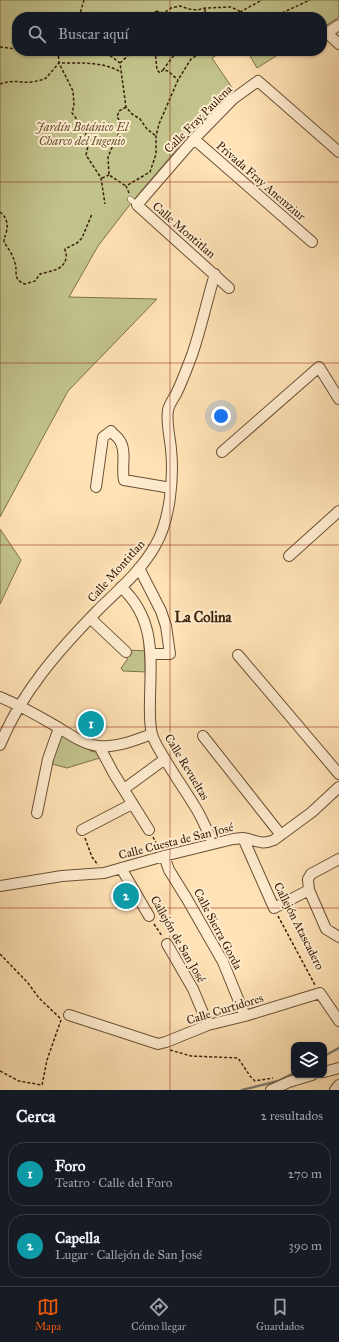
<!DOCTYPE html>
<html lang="es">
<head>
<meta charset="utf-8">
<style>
  body { margin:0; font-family:"IM FELL Great Primer",serif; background:#242831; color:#f1f3f6 }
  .controls { position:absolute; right:12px; bottom:12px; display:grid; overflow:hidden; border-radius:8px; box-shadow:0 1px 3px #0004 }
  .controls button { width:36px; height:36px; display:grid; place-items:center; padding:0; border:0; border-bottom:1px solid #363941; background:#171b24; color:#f1f3f6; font:20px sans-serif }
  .you { position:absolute; left:221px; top:416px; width:14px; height:14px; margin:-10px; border:3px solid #fff; border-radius:50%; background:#1a73e8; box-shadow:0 0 0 6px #1a73e833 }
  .badge { display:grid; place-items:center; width:26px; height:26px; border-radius:50%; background:#ea580c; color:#fff; font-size:13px; font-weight:700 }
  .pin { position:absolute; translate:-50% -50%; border:2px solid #fff; box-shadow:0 1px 4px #0006 }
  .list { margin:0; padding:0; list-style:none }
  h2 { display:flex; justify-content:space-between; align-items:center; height:52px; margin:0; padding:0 16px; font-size:17px }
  h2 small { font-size:13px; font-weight:400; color:#9ea1a6 }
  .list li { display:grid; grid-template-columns:26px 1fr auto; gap:12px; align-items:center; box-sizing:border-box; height:64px; margin:0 8px 8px; padding:0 8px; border:1px solid #363941; border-radius:16px }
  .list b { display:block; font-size:15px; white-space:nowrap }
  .list p { margin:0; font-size:13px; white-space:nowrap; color:#9ea1a6 }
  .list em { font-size:13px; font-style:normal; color:#9ea1a6 }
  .icon { flex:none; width:22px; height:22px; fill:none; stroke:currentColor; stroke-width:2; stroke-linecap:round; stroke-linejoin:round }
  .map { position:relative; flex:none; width:339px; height:1090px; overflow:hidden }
  .search { position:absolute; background:#171b24; box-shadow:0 1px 3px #0004; left:12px; right:12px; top:12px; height:44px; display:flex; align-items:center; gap:10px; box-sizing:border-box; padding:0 14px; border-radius:16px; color:#9ea1a6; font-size:15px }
  .sheet { height:196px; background:#171b24 }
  nav { display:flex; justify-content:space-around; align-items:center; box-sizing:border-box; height:56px; border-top:1px solid #363941; background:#171b24; font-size:11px; color:#9ea1a6 }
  nav a { display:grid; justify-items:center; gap:2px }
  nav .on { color:#ea580c }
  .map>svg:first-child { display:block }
</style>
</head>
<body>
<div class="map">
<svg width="339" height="1090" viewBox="0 0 339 1090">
  <rect width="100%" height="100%" fill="#ffe2b5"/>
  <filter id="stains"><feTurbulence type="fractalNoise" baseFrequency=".005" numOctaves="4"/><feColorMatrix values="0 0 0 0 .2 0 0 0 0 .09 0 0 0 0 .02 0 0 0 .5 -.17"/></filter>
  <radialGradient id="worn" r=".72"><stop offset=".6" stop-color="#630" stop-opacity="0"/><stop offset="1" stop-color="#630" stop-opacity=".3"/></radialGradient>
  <path fill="#c2c38c" stroke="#7e724a" d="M0,0H339V17L322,28V17H17V51H223L212,58L233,89L188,136L132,202L98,246L69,297L157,299L68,391L0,517Z
    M247,51H284L257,68Z
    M0,529L21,560L0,604Z
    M127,650L148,651L147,672L123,671L121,668L127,660Z
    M61,734L91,751L100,753L103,757L67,768L52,764Z"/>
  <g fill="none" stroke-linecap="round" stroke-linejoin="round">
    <path stroke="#7b7c72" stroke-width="2.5" d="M324,1056L339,1048
      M242,1090L278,1081L294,1073"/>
    <g stroke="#6b5033" stroke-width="6">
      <path id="lane" d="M130,199L137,205"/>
    </g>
    <g stroke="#6b5033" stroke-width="12">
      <path id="street" d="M339,25L327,33L339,44
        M194,139L312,242
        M229,288L137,205L194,139L233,99L258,81L339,152
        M222,452L319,367L339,399
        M96,487L103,437L111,431C113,434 118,437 120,441C127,452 121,468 124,480L171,488
        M289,556L339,511
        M139,568L161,611L166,626L170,654H151
        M121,587C155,618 151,656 150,698C150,709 149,723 152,734C154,742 159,749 163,756C173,773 184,789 194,805C202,817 207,831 213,843
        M90,618L126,652
        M238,655L339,774
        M0,697C19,705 37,715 54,725C68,733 82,744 98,746C116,748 136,740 152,734
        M203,736L281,835
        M0,745C21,693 58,651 97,611C117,591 141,571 155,546C170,521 174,478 171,449C170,437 166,423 168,410C169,405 173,399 176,394C182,382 187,368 192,355C201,329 207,300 215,274
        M99,746L114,774L149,830
        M124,789L165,759
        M37,813L48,759L59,728
        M82,830L132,804
        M243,838L274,908L309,890
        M164,856L169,870L187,899L223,962L245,1016
        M339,859L311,874L308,879L309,890L326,929L339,937
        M121,868L149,916
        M0,886L62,876L104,873L164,856L233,839C236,839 239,838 242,838C255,839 260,846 274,840L312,812L339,787
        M167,944L193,989L208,1025
        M69,1015L158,1044L166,1042L208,1025L245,1016L320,993L339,1021
        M324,1072L339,1068
        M271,1090L289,1082L312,1075
        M335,1090L339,1085"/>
    </g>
    <path stroke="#3a2008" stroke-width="1.5" stroke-dasharray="3 2" stroke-linecap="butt" d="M205,9V17
      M156,11L164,13L171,8L180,6L189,9L197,10L205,8L231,7L241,12
      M79,17L84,0
      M149,17L156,11
      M155,17L156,11
      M231,17L262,0
      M273,17L310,0
      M0,47L17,49
      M58,51L59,63L73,91L74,105L72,113L83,127L89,142L86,155L101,178L105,204
      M82,51L86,53L104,51L120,63L126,107L132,114L140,119L147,129L156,136
      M155,51L157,70L160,73L163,70L168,71L178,80
      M120,63L131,53V51
      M163,70L177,51
      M0,84C9,81 14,81 23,82C29,83 40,81 46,78L59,63C78,63 105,61 122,73
      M126,107L119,111L117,117L124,126L116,138L108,157L109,175L126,186
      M102,178L109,175
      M129,193L126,186L150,172L156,154V136L159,124L178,80L191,59L204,51
      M0,212C6,216 9,225 6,233C5,237 4,238 4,242C8,248 13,255 15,263C18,273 12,279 25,284L35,281L40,274C49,271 64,271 66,258C67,255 65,252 65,249L77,243L82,238L92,214
      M153,837L159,848
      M85,838L92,857L98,865
      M278,916L315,985
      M154,924L162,936
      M0,954L28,983L39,998L61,1019
      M170,1050L191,1056L238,1058L250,1076L255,1081L273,1078
      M0,1071L19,1081L42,1085L47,1060L61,1020"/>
    <use href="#lane" stroke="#ffeccf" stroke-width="5"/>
    <use href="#street" stroke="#ffeccf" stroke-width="10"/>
  </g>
  <path fill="none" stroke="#8f2418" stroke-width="1" stroke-opacity="0.55" d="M170,0V17M170,51V1090M0,182H339M0,363H339M0,545H339M0,727H339M0,908H339"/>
  <g text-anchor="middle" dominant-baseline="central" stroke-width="4" stroke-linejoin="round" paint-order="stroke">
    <g font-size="12" fill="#3a2008" stroke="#ffeccf">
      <text transform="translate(198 119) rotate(-45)">Calle Fray Paulena</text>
      <text transform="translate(261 181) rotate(41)">Privada Fray Anemziur</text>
      <text transform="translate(184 230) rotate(41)">Calle Montitlan</text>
      <text transform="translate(116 571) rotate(-48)">Calle Montitlan</text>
      <text transform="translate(187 767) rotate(59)">Calle Revueltas</text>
      <text transform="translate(176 841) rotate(-14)">Calle Cuesta de San José</text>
      <text transform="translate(299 926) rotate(63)">Callejón Atascadero</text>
      <text transform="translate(218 929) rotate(62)">Calle Sierra Gorda</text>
      <text transform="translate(178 939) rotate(60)">Callejón de San José</text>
      <text transform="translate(225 1009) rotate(-17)">Calle Curtidores</text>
    </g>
    <g font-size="12" font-style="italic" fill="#635130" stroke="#ffeccf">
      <text x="82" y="127">Jardín Botánico El<tspan x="82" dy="14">Charco del Ingenio</tspan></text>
    </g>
    <g font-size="14" font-weight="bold" fill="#3a2008" stroke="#ffeccf">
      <text x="203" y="617">La Colina</text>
    </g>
  </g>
  <rect width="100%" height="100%" filter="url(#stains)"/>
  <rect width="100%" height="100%" fill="url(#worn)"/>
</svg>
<div class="controls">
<button><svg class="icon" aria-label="layers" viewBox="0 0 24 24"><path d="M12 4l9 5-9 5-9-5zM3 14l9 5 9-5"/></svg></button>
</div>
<div class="you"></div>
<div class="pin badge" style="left:91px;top:724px;background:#0f9aa8">1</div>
<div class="pin badge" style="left:126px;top:896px;background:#0f9aa8">2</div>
<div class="search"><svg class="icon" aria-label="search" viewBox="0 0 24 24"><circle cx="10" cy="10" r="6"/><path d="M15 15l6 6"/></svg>Buscar aquí</div>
</div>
<section class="sheet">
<h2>Cerca<small>2 resultados</small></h2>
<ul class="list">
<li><span class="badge" style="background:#0f9aa8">1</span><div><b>Foro</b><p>Teatro · Calle del Foro</p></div><em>270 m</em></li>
<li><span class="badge" style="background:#0f9aa8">2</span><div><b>Capella</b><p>Lugar · Callejón de San José</p></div><em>390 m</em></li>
</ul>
</section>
<nav>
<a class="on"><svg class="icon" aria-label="map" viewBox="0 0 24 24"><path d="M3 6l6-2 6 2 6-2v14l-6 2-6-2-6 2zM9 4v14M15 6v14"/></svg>Mapa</a>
<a><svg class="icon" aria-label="directions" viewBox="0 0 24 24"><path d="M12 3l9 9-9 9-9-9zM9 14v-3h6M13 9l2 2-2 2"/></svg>Cómo llegar</a>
<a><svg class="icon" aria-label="saved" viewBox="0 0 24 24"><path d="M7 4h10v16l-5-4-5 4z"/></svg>Guardados</a>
</nav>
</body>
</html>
